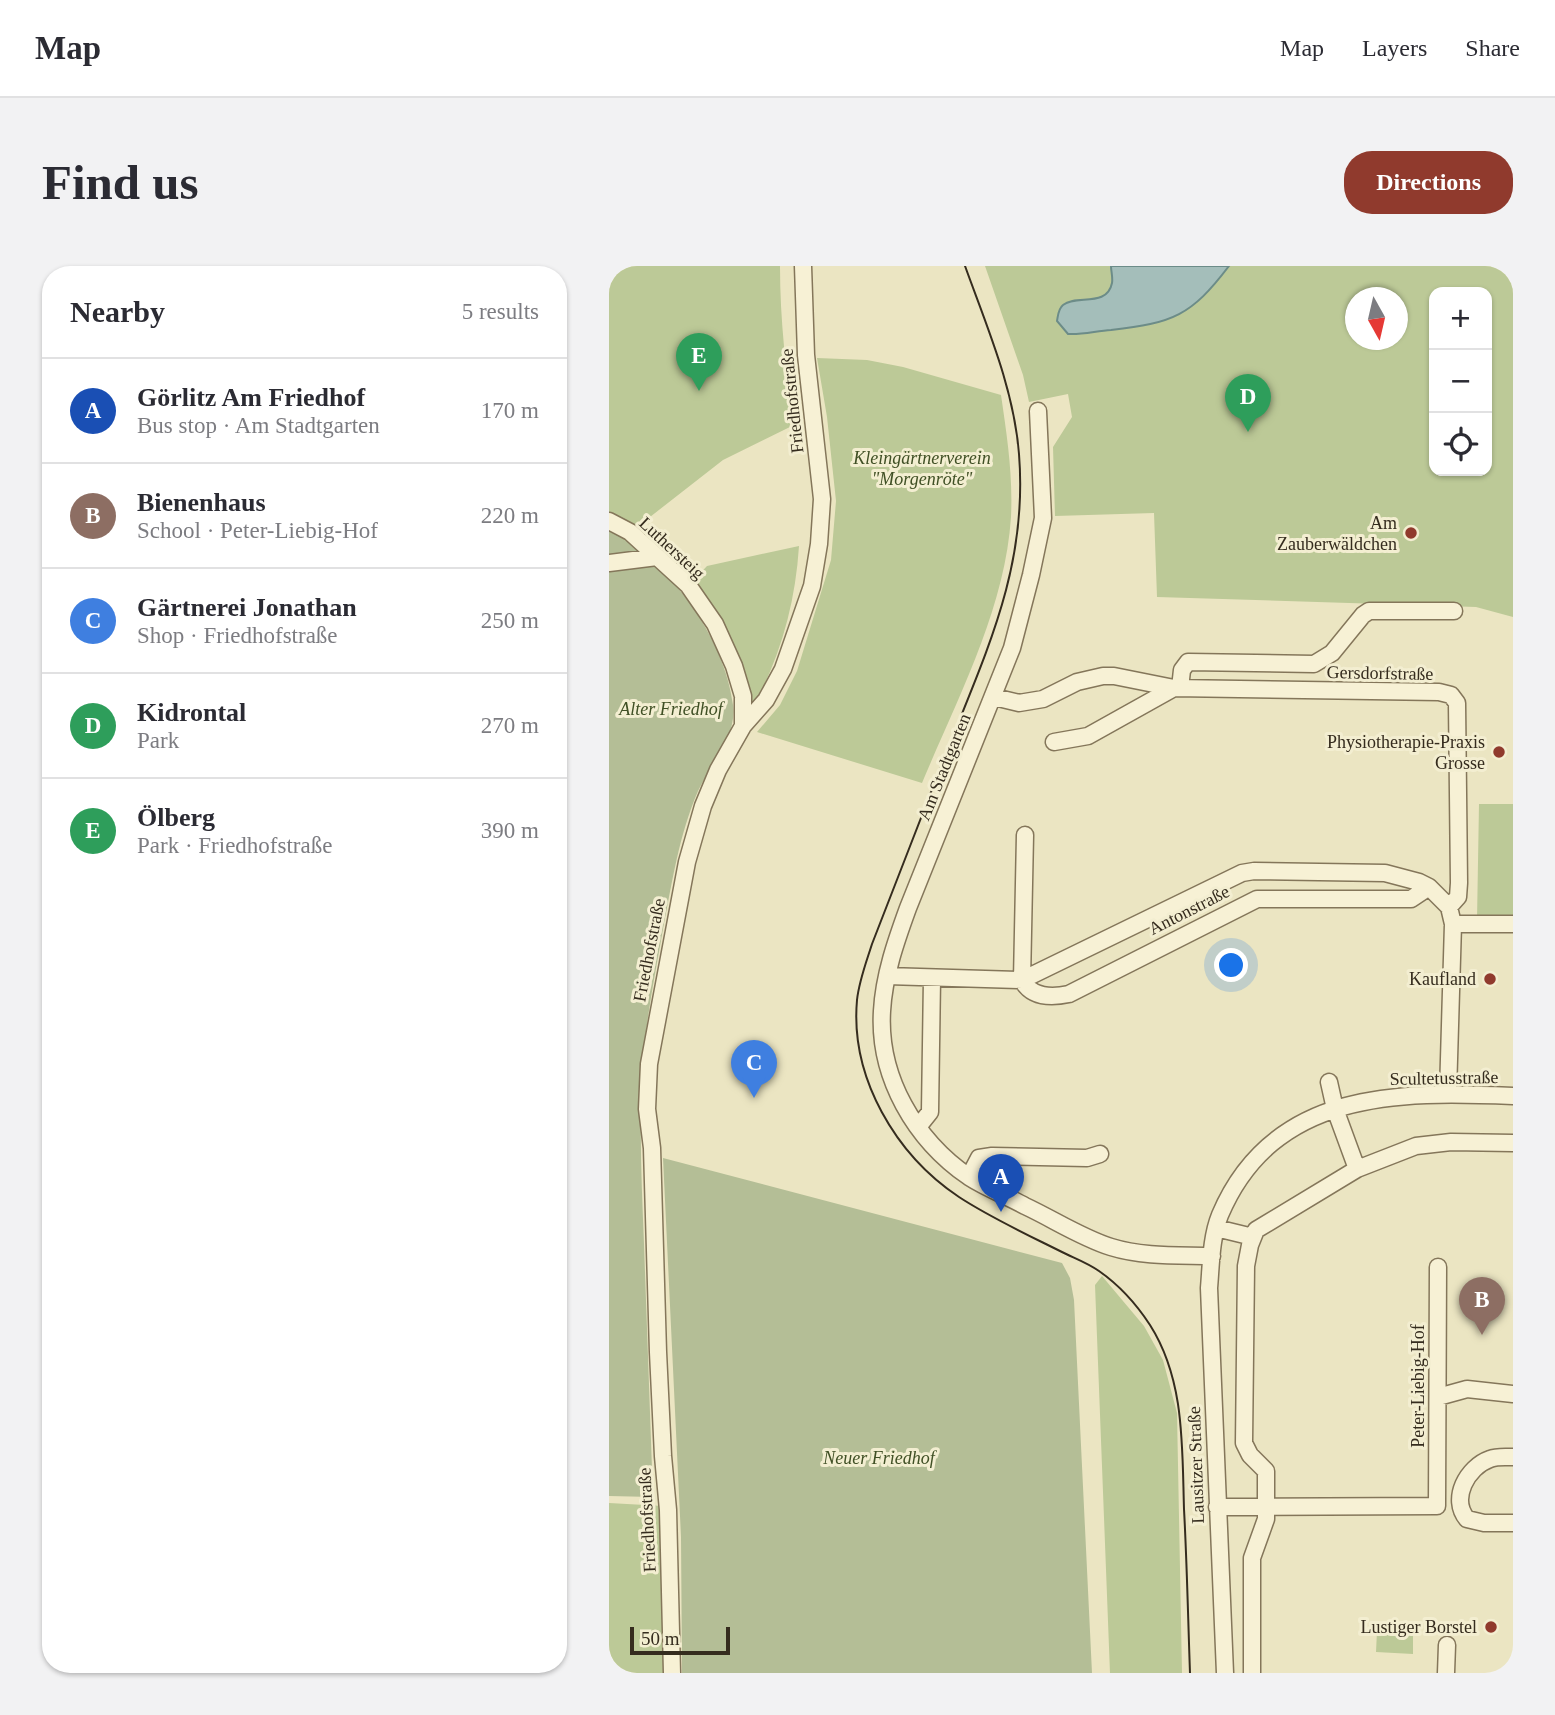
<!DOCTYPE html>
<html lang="en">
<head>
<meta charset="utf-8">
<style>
  body { margin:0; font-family:"Times New Roman",serif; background:#f2f2f3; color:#2b2b33 }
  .controls { position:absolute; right:21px; top:21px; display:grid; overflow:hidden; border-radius:14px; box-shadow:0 2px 5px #0004 }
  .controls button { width:63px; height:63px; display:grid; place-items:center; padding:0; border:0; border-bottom:2px solid #e1e1e2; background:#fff; color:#2b2b33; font:35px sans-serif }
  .compass { position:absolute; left:736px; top:21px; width:63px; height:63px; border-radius:50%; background:#fff; box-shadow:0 2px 5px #0004; rotate:172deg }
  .scale { position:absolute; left:21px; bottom:18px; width:100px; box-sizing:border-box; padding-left:7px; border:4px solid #352c1e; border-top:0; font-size:19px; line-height:24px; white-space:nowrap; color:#352c1e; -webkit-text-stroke:5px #f3eed1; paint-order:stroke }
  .you { position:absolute; left:623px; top:700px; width:24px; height:24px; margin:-18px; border:5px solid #fff; border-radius:50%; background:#1a73e8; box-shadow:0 0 0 10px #1a73e833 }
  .badge { display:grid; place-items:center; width:46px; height:46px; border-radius:50%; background:#903a2d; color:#fff; font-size:23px; font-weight:700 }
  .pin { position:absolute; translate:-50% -58px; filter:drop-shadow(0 2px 4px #0008) }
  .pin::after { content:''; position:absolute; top:37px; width:24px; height:21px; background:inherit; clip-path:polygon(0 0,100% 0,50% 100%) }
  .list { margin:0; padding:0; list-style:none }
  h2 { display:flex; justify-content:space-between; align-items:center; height:91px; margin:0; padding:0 28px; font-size:30px }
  h2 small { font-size:23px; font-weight:400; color:#7c7c81 }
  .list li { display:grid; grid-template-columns:46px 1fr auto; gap:21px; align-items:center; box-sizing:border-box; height:105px; padding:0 28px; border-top:2px solid #e1e1e2 }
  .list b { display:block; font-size:26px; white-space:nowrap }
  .list p { margin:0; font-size:23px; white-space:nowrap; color:#7c7c81 }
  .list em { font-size:23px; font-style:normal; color:#7c7c81 }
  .icon { flex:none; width:38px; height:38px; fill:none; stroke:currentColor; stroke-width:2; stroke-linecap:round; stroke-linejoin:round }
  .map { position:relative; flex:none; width:904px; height:1407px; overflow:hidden; border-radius:28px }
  header { display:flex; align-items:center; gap:42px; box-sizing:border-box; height:98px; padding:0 35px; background:#fff; border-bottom:2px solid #e1e1e2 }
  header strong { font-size:33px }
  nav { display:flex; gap:38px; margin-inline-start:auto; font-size:24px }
  .intro { display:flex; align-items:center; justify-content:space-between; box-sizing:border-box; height:168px; padding:0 42px }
  h1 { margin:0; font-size:49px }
  .button { padding:18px 32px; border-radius:28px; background:#903a2d; color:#fff; font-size:24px; font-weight:700 }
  main { display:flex; gap:42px; padding:0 42px }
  aside { flex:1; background:#fff; border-radius:28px; box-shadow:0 2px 5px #0004 }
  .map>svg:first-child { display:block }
</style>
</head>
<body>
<header>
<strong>Map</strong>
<nav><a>Map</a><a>Layers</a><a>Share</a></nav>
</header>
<div class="intro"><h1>Find us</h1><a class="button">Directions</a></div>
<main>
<aside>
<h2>Nearby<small>5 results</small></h2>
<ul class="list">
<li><span class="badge" style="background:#1a4fb4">A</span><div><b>Görlitz Am Friedhof</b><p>Bus stop · Am Stadtgarten</p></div><em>170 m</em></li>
<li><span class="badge" style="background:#8d6e63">B</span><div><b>Bienenhaus</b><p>School · Peter-Liebig-Hof</p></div><em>220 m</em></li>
<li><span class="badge" style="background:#3f7fe0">C</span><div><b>Gärtnerei Jonathan</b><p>Shop · Friedhofstraße</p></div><em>250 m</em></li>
<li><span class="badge" style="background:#2e9e5b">D</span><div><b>Kidrontal</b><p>Park</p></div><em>270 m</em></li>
<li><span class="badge" style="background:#2e9e5b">E</span><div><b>Ölberg</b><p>Park · Friedhofstraße</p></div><em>390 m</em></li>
</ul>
</aside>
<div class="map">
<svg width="904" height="1407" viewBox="0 0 904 1407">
  <rect width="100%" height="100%" fill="#ebe5c2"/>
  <path fill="#bcc997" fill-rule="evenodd" d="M0,0H171C171,54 177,106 185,159L114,194L23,265L0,253Z
    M376,0H904V351L867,341L548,331L545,247L446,250L444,181L463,151L459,128L420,136L414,109ZM825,26H878V205H825ZM746,32H788V74H746Z
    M208,92L258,94L294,101L392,129C398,170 404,209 402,251C396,344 348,433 313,517L148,466L171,439L188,405L222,294L227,235L218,151Z
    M190,280C186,342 169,400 137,453L136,430L81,318L98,300Z
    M870,538H904V655L868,654Z
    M493,1010L535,1060L554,1094L568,1147L573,1407H501L486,1019Z
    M0,1237L54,1240L58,1407H0Z
    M768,1365L804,1366V1388L767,1386Z"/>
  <path fill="#b4be96" d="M0,264C60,295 116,372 124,439C128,471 102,497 89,525C70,569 63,617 54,663C49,692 43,722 39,751C28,827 32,902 35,978C38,1062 41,1147 44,1231L0,1230Z
    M54,892L453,997L461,1012L465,1034L483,1407H73L72,1271Z"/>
  <path fill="#a4beba" stroke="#6c8c88" stroke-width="2" d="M502,0H620C582,50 564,57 502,64C487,65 473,69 459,68L448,55C449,50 449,43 454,39C467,28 498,42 503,17C504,12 502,5 502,0Z"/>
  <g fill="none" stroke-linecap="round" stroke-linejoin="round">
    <g stroke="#84765a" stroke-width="19">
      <path id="minor" d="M429,145L434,252L422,309L403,382L299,642C287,675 275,709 273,745C269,811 306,874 360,911C377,922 398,930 416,940C444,953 473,972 502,981C534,991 570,989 603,990
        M0,255L21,266L79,319L106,358L125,400L134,430V460
        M0,297L48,291
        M571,422L573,404L579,396L705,398L723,387L754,349L760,345H845
        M385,431L410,437L434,433L468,416L494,410H505L565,422L830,426L842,429L848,437L850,617L849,631L840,641
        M445,476L479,470L565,422
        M416,569L413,714C422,731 441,732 460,728L648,633H802L820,621
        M844,658H904
        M278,710L413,714L633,607L645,605L776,607L810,616L820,621L840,641L844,658L839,827
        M309,861L321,846L323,713
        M748,903L807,880L842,876L904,877
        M360,911L370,892L383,890L478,892L491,888
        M607,962L644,971
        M829,1131L858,1123L904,1128
        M904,1191C896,1191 888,1190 881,1193C858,1201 841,1233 858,1253L875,1257H904
        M608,1241L828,1240L829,1001
        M63,1407L59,1244L54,1190L49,1086L43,882L38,843L40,798L78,596L94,540L109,504L134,460L157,434L174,403L203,320L210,278L213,233L197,89L194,0
        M616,1407L600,1022C602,999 602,971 611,949C664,824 789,825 904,830
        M643,1407V1292L657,1253V1205L641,1189L635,1177L637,1000L641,979L647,964L748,903L726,843L720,816
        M837,1407L838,1379"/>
    </g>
    <use href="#minor" stroke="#f7f1d5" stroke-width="16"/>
    <path stroke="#352c1e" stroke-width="2" d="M356,0C378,61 405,123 410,188C419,300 378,384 338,485C313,549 288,614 263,678C257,697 250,715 248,734C241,812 287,889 350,931C382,952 419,969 453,986C465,992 479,997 490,1005C510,1019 528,1039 541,1059C576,1114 573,1180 575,1243C578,1298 579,1352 581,1407"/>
  </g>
  <g fill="#903a2d" stroke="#f3eed1" stroke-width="2.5">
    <circle cx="802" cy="267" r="7"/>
    <circle cx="890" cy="486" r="7"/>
    <circle cx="881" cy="713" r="7"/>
    <circle cx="882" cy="1361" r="7"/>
  </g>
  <g text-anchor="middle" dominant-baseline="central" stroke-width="6" stroke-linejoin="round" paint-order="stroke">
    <g font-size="18" fill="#352c1e" stroke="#f3eed1">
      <text transform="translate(183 135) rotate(-96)">Friedhofstraße</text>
      <text transform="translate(63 282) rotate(43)">Luthersteig</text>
      <text transform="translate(771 407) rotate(1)">Gersdorfstraße</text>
      <text transform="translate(335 501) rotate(-68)">Am Stadtgarten</text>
      <text transform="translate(580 644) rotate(-27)">Antonstraße</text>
      <text transform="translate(40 684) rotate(-79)">Friedhofstraße</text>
      <text transform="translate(835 812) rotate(-1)">Scultetusstraße</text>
      <text transform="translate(809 1120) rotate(-90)">Peter-Liebig-Hof</text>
      <text transform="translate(587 1199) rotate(-92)">Lausitzer Straße</text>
      <text transform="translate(38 1254) rotate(-93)">Friedhofstraße</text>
    </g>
    <g font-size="18" font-style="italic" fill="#405025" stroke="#f3eed1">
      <text x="313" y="192">Kleingärtnerverein<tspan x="313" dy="21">"Morgenröte"</tspan></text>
      <text x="62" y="443">Alter Friedhof</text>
      <text x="270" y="1192">Neuer Friedhof</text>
    </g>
    <g font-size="18" fill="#352c1e" stroke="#f3eed1" text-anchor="end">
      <text x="788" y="257">Am<tspan x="788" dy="21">Zauberwäldchen</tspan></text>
      <text x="876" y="476">Physiotherapie-Praxis<tspan x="876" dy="21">Grosse</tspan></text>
      <text x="867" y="713">Kaufland</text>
      <text x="868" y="1361">Lustiger Borstel</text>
    </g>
  </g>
</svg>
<div class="controls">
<button>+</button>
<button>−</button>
<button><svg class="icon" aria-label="locate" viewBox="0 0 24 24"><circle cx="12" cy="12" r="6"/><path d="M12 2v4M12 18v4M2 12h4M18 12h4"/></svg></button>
</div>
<svg class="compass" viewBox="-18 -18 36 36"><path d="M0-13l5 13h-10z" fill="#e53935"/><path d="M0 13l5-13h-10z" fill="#7c7c81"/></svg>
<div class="scale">50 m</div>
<div class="you"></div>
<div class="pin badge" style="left:392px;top:946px;background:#1a4fb4">A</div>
<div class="pin badge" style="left:873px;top:1069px;background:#8d6e63">B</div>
<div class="pin badge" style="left:145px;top:832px;background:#3f7fe0">C</div>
<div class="pin badge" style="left:639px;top:166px;background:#2e9e5b">D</div>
<div class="pin badge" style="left:90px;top:125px;background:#2e9e5b">E</div>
</div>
</main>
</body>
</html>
